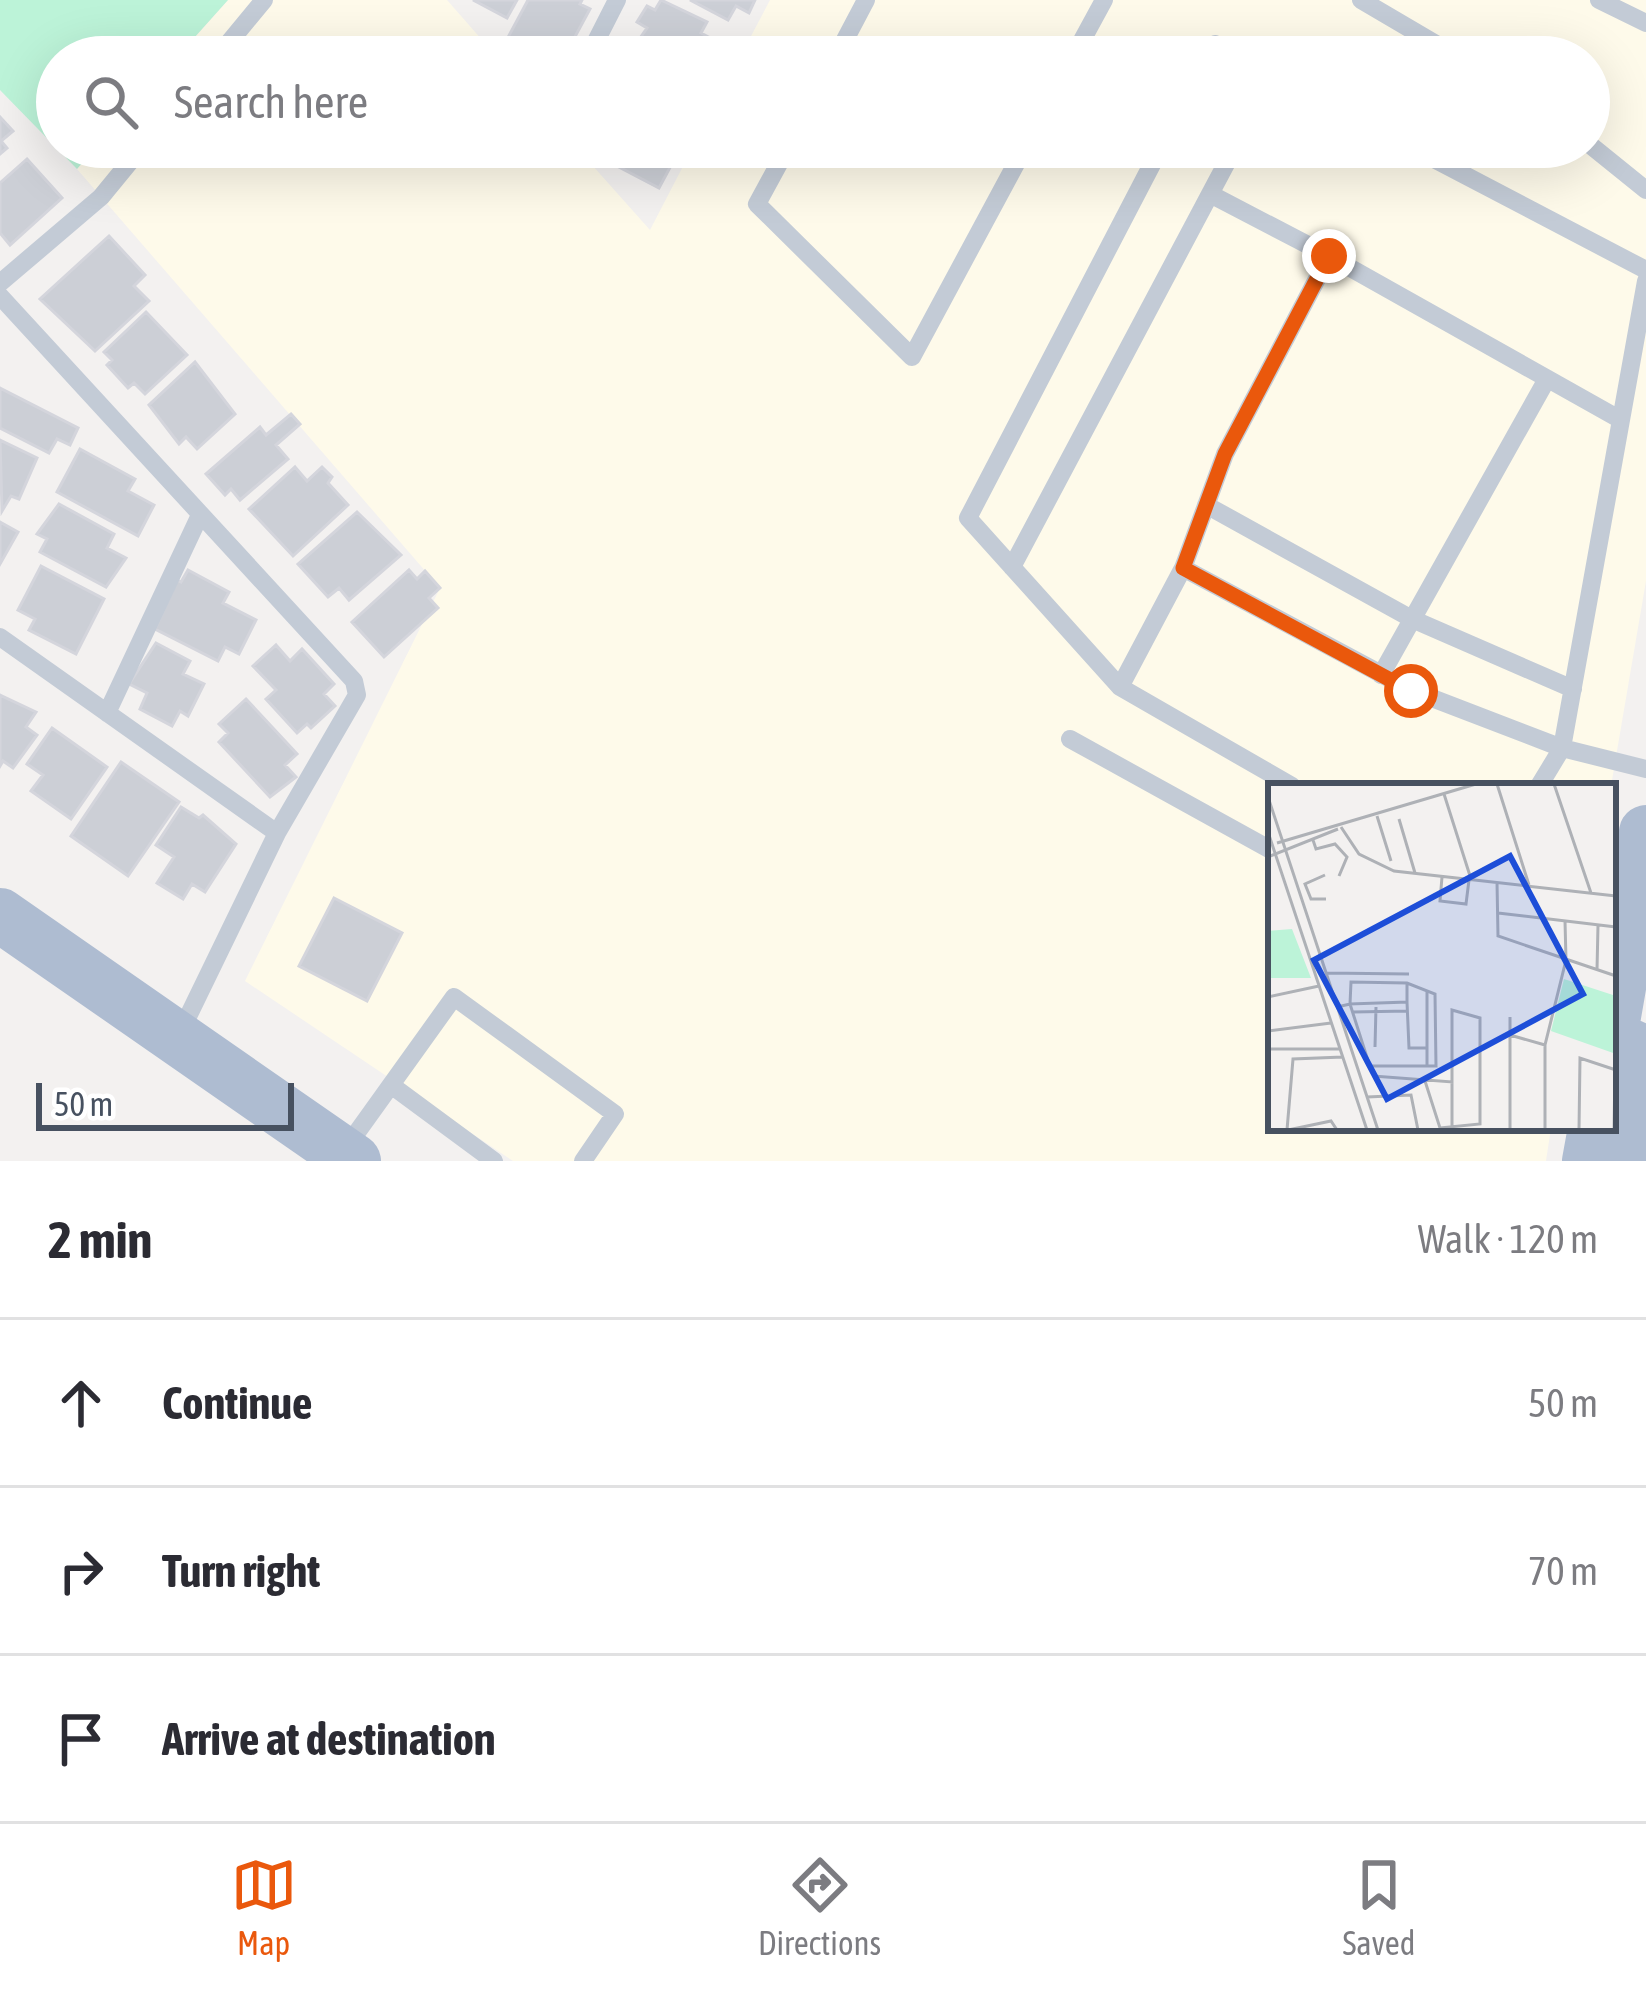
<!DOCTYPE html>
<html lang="en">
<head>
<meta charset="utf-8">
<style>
  body { margin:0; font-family:"Asap Condensed",sans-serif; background:#f2f2f3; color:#2b2b33 }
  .scale { position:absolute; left:36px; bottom:30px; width:258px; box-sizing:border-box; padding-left:12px; border:6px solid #475160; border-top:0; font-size:33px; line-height:42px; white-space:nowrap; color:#475160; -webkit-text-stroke:9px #fff; paint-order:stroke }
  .stop { position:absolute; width:36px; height:36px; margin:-27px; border:9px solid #ea580c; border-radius:50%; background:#fff }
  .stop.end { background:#ea580c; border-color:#fff; box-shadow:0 3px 12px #0008 }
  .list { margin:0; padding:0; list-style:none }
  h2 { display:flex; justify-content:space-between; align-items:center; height:156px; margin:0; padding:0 48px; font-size:51px }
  h2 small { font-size:39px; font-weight:400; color:#7c7c81 }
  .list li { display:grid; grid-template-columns:78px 1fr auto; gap:36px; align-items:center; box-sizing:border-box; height:168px; padding:0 48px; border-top:3px solid #e1e1e2 }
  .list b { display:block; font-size:45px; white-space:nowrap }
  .list em { font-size:39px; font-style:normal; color:#7c7c81 }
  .icon { flex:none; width:66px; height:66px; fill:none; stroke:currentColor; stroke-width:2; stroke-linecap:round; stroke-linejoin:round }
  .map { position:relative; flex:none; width:1646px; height:1161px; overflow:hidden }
  .search { position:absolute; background:#fff; box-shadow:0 12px 48px #0002; left:36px; right:36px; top:36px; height:132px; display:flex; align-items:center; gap:30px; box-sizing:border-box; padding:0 42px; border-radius:66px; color:#7c7c81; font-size:45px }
  .sheet { height:660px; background:#fff }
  nav { display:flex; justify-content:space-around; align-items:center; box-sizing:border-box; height:168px; border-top:3px solid #e1e1e2; background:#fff; font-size:33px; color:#7c7c81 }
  nav a { display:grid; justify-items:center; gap:6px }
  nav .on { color:#ea580c }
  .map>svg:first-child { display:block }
</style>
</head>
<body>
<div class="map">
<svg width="1646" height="1161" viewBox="0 0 1646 1161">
  <rect width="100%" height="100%" fill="#f3f1f0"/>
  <path fill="#fefaea" d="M228,0H447L497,57H177Z
    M770,0H1646V581L1611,786H1271V1128H1551L1546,1161H513L245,981L440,588L77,169L96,147H576L650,230L693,147H1589V57H740Z"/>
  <path fill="#bcf3d8" d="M0,0H228L177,57H57V147H96L77,169L0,90Z"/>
  <path fill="#cccfd6" stroke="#d4d5dc" stroke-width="3" d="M473,0H517L507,18Z
    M528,0H582L580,4L590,9L564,57H519L505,43Z
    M661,0L707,22L701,33L716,41L706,57L685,47L679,57H666L638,41L647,28L637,22L647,6L655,10Z
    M690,0H755L749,13L736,6L728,20Z
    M625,43L649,57H617Z
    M0,117L13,131L1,141L7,148L0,154Z
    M605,147H681L659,188L600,157Z
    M27,159L62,198L10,245L0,233V183Z
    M109,236L145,275L134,286L149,301L95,351L40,299Z
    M146,312L187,355L145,394L134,383L128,388L107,365L112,360L104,352Z
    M195,362L235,414L197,449L186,437L179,444L149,405Z
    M0,388L78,428L70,445L57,439L49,453L0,428Z
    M291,414L300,424L276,445L288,459L240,500L231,489L225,495L206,474L260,427L266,435Z
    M0,440L37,458L19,499L11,496L2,511Z
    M80,449L135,479L128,491L154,505L138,536L57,492Z
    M295,467L307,481L322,467L332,477L328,483L348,505L293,556L249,509Z
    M59,504L114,534L107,548L126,558L106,587L40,552L47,539L37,534Z
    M357,512L401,555L349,600L339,588L328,597L298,564Z
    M0,522L18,532L0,564Z
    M41,566L104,599L76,654L29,630L35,619L18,610Z
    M188,570L229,592L223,603L256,620L239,654L225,647L218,661L155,629L177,580L181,582Z
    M409,570L417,579L425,571L440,588L429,598L438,608L384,657L352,622Z
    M156,643L190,661L183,674L204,684L188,716L180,711L172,726L140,709L147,693L129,684Z
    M276,645L290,661L302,649L334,684L324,694L335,706L311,728L307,724L297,733L266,699L276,690L253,666Z
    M0,695L36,712L26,727L37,735L13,768L3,761L0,766Z
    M246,699L297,754L285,765L296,777L270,797L219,742L228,733L219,724Z
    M52,728L107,767L71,819L31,791L43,775L27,764Z
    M121,762L179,802L128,876L71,836Z
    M181,807L199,818L203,815L236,844L205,892L192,884L183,899L157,883L174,857L156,845Z
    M334,898L402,933L367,1001L299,966Z"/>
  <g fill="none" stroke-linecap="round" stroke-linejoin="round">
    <path stroke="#c3cbd6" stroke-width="18" d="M1361,0L1458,57
      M1599,0L1646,23
      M217,57L264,0
      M588,57L617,0
      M836,57L866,0
      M1073,57L1104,0
      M1208,57L1215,44L1240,57
      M1589,144L1646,190
      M788,147L757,204L912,357L1025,147
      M1161,147L968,518L1120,687L1292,786
      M1411,147L1646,270
      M1329,256L1621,420
      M1646,281L1562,748L1646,769
      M0,283L101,197L142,147
      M0,296L354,681L357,695L277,833L180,1033
      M1206,505L1412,619L1573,689
      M1012,567L1235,147
      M1183,568L1225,454L1329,256L1210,194
      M0,637L277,833
      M1381,675L1547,379
      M1120,687L1183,568L1411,690L1562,748L1539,786
      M107,713L200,515
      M1070,739L1271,850
      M391,1085L494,1161
      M345,1149L454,997L615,1114L583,1161"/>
    <path stroke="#aebcd1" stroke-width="54" d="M0,915L354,1161
      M1613,1022L1646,832
      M1613,1038L1642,1051L1646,1078L1638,1161
      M1589,1161L1595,1128"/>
  </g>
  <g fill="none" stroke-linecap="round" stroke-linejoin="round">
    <path stroke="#ea580c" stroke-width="15" d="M1329,256L1225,454L1183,568L1411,691"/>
  </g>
  <g transform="translate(1268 783)">
    <rect width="348" height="348" fill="#f3f1f0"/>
    <path d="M24,146L43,195H0V148ZM296,196L348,213V271L283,248Z" fill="#bcf3d8"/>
    <path fill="none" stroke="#aeb1b6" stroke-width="3" d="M229,1L261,102M286,1L323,110M176,11L203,96M0,14L110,347M109,33L123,78M131,36L147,90M73,44L91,71L126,88L348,113M0,49L99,347M45,57L48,66L67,61L79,74L71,93M9,60L208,1M0,74L70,46M57,92L37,101L43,116H58M174,94L172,118L198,121L201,97M229,99L230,153L348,193M230,130L348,144M329,187L330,142M58,190L141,191M159,208V283M0,214L51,203M139,219L141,265H159M69,224L82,221L103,287M85,229L140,228M242,234V347M0,248L63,240M242,252L277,262M107,264L108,224M0,266H72M102,283H168L167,211L139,200L83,199L82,221L139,219V200M105,293L184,299V227L212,235V341L172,345L157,298M99,314L143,312L150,347M184,344V299M19,347L25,276L75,274M20,347L63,338L69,347M277,347V262L298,177L297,138M311,347L312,275L348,287M346,347L347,287"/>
    <path fill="#1d4ed8" fill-opacity="0.15" stroke="#1d4ed8" stroke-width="6" d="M242,73L315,211L119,316L46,177Z"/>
    <rect width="348" height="348" fill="none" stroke="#475160" stroke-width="6"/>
  </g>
</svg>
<div class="scale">50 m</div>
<div class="stop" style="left:1411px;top:691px"></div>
<div class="stop end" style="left:1329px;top:256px"></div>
<div class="search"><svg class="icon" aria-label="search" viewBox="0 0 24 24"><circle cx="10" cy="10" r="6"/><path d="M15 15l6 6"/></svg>Search here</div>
</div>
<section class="sheet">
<h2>2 min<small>Walk · 120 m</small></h2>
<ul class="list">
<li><svg class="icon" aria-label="ahead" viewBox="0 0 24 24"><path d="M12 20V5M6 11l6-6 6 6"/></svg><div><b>Continue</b></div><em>50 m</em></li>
<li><svg class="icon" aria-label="right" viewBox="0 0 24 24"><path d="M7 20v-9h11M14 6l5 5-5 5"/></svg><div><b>Turn right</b></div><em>70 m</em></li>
<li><svg class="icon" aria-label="arrive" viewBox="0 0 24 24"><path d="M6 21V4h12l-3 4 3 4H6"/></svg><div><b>Arrive at destination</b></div></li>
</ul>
</section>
<nav>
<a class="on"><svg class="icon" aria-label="map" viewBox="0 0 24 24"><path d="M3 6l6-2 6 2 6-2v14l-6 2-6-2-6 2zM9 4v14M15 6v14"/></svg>Map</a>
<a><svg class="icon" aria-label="directions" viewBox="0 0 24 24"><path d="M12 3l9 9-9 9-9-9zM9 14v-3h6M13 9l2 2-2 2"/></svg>Directions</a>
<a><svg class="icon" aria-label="saved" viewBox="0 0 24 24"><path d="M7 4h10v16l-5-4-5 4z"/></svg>Saved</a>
</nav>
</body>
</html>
